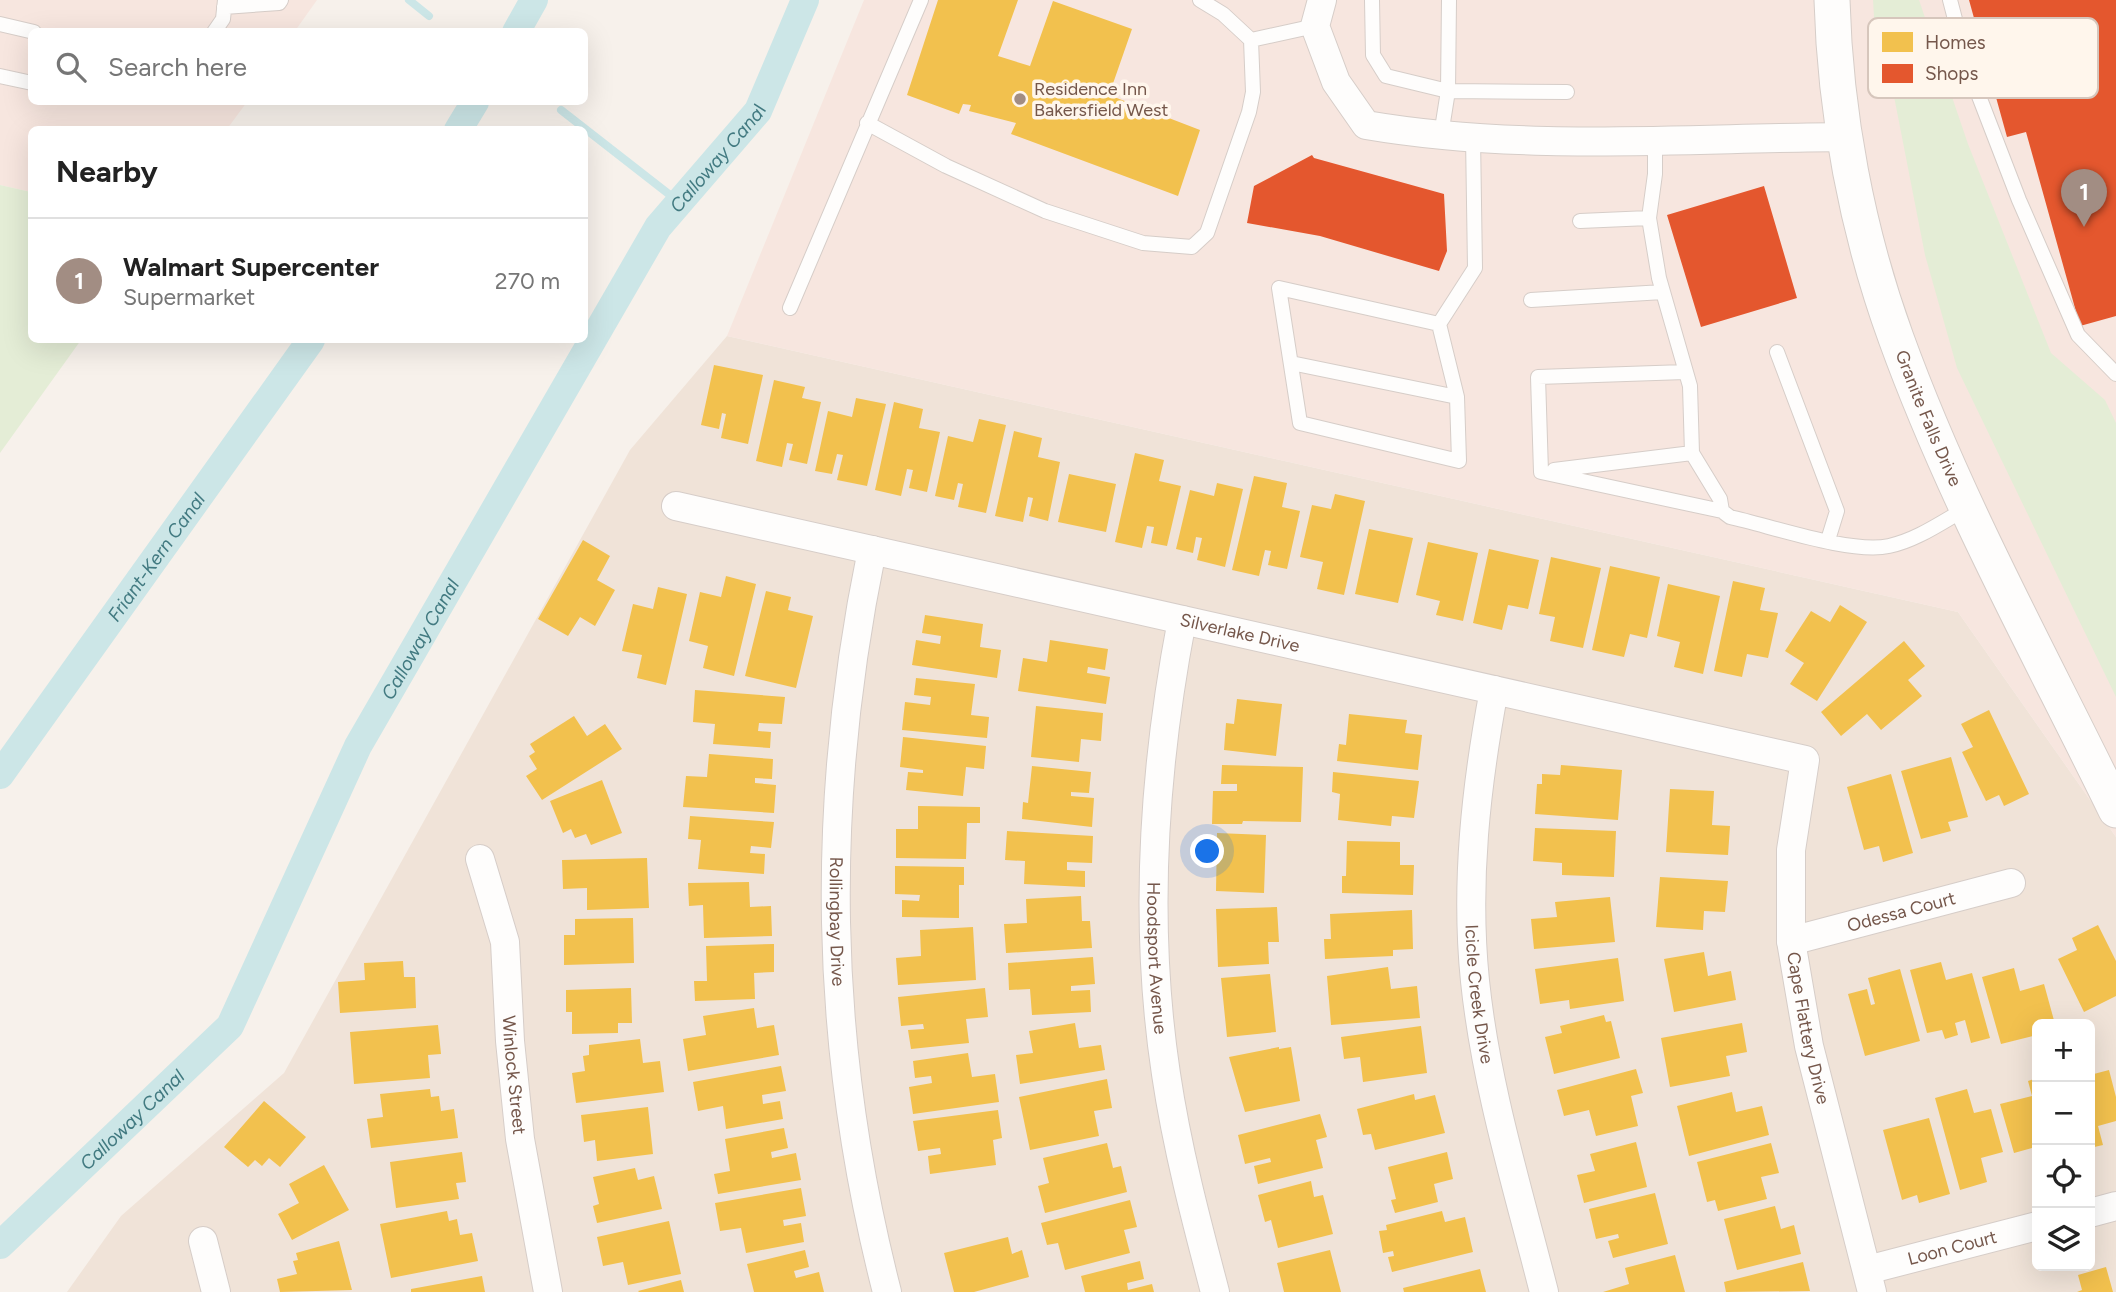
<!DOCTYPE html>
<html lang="en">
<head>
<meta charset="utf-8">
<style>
  body { margin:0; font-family:Figtree,sans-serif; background:#f2f2f2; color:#222 }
  .controls { position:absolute; right:21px; bottom:21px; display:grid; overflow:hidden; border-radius:10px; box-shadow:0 7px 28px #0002 }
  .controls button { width:63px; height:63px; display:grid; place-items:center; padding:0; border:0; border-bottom:2px solid #e0e0e0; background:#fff; color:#222; font:35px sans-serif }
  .you { position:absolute; left:1208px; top:852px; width:24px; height:24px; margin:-18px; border:5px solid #fff; border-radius:50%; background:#1a73e8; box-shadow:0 0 0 10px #1a73e833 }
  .badge { display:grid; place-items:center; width:46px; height:46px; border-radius:50%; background:#a28d83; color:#fff; font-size:23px; font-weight:700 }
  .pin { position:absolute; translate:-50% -58px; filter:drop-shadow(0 2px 4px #0008) }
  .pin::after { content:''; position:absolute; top:37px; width:24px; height:21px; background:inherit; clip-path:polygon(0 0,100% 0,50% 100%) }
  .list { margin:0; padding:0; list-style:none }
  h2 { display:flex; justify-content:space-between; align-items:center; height:91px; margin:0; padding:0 28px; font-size:30px }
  h2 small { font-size:23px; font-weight:400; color:#767676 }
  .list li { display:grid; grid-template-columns:46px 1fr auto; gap:21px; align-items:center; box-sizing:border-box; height:126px; padding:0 28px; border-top:2px solid #e0e0e0 }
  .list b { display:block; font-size:26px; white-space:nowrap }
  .list p { margin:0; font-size:23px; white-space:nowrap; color:#767676 }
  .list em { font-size:23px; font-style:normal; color:#767676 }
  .icon { flex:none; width:38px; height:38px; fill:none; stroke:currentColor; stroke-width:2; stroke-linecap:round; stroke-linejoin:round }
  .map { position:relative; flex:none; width:2116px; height:1292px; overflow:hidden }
  .search { position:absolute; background:#fff; box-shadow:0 7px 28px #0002; left:28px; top:28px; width:560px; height:77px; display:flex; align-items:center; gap:18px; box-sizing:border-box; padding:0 24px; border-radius:10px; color:#767676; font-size:26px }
  .panel { position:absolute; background:#fff; box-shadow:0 7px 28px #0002; left:28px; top:126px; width:560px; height:217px; border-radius:10px }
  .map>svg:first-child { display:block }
</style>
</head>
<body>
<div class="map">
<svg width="2116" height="1292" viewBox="0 0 2116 1292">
  <rect width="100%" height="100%" fill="#f7f1eb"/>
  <path fill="#f0e3d8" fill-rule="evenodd" d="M727,336L1958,612L2116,837V1292H67L121,1216L284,1073L630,450ZM2037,1024H2090V1266H2037Z"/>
  <path fill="#f7e6df" d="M0,0H317L295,31L32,32V102H247L227,129L32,130L31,192L0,185Z
    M864,0H2116V837L1958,612L727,336Z"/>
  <path fill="#e4edd6" d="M1873,0H1919L1968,144L2051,353L2105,400L2116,423V697L1957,368L1925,255L1891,81L1877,67Z
    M0,185L31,192L32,340H81L0,453Z"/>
  <path fill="#f2c14e" d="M938,0H1018L998,56L1030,66L1053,1L1132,29L1109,95L1200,130L1178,196L1011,134L1016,123L969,111L971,105L963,104L959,114L907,95Z
    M714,365L763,375L748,444L721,438L726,414L722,413L719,429L701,425Z
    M774,380L805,387L802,398L821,402L807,464L789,460L793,444L787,443L782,467L756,461Z
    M856,398L886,404L867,486L837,480L843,455L837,454L832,474L815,471L828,411L852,417Z
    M894,402L923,409L919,428L940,432L927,492L909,488L913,470L907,469L901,496L875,490Z
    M979,419L1006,425L986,513L958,507L963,484L958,483L954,500L935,496L948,436L973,442Z
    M1014,431L1042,438L1038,457L1060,462L1048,521L1029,516L1033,498L1028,497L1023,522L995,516Z
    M1135,453L1164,460L1159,481L1181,486L1167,546L1151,543L1154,527L1147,526L1142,548L1115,542Z
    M1069,474L1116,484L1106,532L1058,522Z
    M1254,476L1287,483L1282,507L1300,511L1287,569L1268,565L1271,551L1265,550L1259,576L1232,570Z
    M1217,483L1243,489L1225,567L1197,560L1202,538L1196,537L1193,553L1176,549L1190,490L1214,496Z
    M1335,494L1365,501L1344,595L1317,589L1323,562L1300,557L1312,505L1331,509Z
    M1369,529L1413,538L1398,603L1355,594Z
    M583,540L610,556L597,580L615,590L595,626L580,617L568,636L538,619Z
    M1428,542L1478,553L1463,621L1436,615L1440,601L1416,595Z
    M1489,549L1539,560L1528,609L1508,605L1502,630L1473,623Z
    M1551,557L1601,568L1583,648L1550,641L1555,617L1539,614Z
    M1610,566L1660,577L1647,638L1630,634L1624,657L1592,650Z
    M726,576L756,584L734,676L703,668L708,646L689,641L700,592L721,597Z
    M1733,581L1765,588L1760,610L1778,613L1768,658L1747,654L1742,677L1714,671Z
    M1668,584L1720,596L1703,674L1674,667L1680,642L1657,636Z
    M658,587L687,594L666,685L637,678L642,655L622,651L633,604L653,609Z
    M766,591L791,597L788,610L813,616L796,688L745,676Z
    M1840,605L1867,622L1817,701L1790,684L1804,663L1785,651L1811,611L1830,622Z
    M925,615L983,624L980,647L1001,650L997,678L912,665L916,640L940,644L941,636L922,633Z
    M1050,640L1108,649L1105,670L1088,667L1087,673L1110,677L1106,704L1018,691L1023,658L1047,662Z
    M1904,641L1925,666L1908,680L1922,696L1881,730L1867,714L1841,736L1821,712Z
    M916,678L975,684L971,715L989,717L987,738L902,730L905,702L930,705L931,697L914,695Z
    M695,690L785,697L782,724L759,723L758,731L771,732L770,748L713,744L715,724L693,722Z
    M1237,699L1282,704L1276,756L1224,750L1226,723L1234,724Z
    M1036,706L1103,713L1101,741L1081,739L1079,762L1031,757Z
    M1989,710L2029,794L2004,806L1999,795L1986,801L1962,752L1973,747L1961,724Z
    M1349,714L1407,720L1405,733L1422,735L1418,770L1337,761L1339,744L1346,745Z
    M574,716L587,736L605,724L622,749L542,800L526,776L537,769L529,756L535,752L530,744Z
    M903,737L986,746L984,769L966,767L963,796L906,790L908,772L923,773V770L900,767Z
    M709,754L773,759L772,779L755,778V783L776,785L774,813L683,807L686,776L707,777Z
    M1951,757L1968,817L1948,822L1951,831L1921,839L1901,771Z
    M1222,765L1303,767L1301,822L1243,821L1242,824H1212L1213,791H1237V784H1221Z
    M1561,765L1622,770L1618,820L1535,814L1537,784H1542V774L1560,775Z
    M1032,766L1091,772L1089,793L1071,792V796L1094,798L1092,827L1022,819L1023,802L1028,803Z
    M1333,772L1419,781L1414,818L1392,816L1391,826L1338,820L1340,794L1332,792Z
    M1891,774L1913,853L1883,862L1879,846L1864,850L1847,787Z
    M602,780L622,833L591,845L586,834L575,838L571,829L563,833L550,801Z
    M1670,789L1714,791L1712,825L1730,826L1728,855L1666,852Z
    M918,806L980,807V823H967L966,859L896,858V829H918Z
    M690,816L774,822L771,848L751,846L750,853L765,854L764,874L698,869L701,840L688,839Z
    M1535,828L1616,831L1614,877L1562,875V863L1533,861Z
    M1007,831L1093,836L1092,863L1067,862V870L1085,871V887L1024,884L1025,861L1005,860Z
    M1217,833L1266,835L1264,893L1216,891Z
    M1347,841L1400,842V865H1414L1413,895L1342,893V876H1346Z
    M647,858L649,908L587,910V888L563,889L562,860Z
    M895,866L964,867V885H959V918L902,917V900L919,901L920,895L895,894Z
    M1660,877L1728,881L1725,912L1704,911L1703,930L1656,927Z
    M749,882L750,907L771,906L772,936L704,938L703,905L689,906L688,883Z
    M1081,896L1082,921H1090L1092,948L1006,953L1004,924L1027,923L1026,899Z
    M1610,897L1615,942L1534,949L1531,919L1557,917L1555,902Z
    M1277,907L1279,942H1268L1269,964L1218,967L1216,909Z
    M1412,910L1413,949L1393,950V956L1325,959L1324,939H1331L1330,914Z
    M633,918L634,963L564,965V935H575V919Z
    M2098,925L2116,961V996L2084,1012L2058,959L2077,950L2072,938Z
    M973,927L976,980L898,985L896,958L921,956L920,930Z
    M774,944V972L754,973L755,999L695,1001L694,981H707L706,946Z
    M1704,952L1708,976L1731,971L1736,1000L1674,1012L1664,959Z
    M1093,957L1095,984L1071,986V991L1090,990L1091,1012L1032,1015L1030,989L1009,990L1008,963Z
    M1618,958L1624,1001L1570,1009L1569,1000L1540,1004L1535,969Z
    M403,961L404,977H415L416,1008L340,1013L338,982L365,980L364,963Z
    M1941,962L1946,980L1972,973L1990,1038L1971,1043L1965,1020L1955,1023L1958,1035L1945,1039L1942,1030L1927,1033L1910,970Z
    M1388,967L1391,989L1417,986L1420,1018L1331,1025L1327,976Z
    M2014,968L2020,991L2044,984L2055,1024H2037V1035L2001,1044L1982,977Z
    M1900,969L1920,1041L1865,1056L1848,994L1867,989L1871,1005L1875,1004L1868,978Z
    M1270,974L1276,1032L1227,1037L1221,978Z
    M631,988L632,1023H618V1033L572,1034V1012H566V990Z
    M985,988L988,1017L966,1019L969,1043L911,1049L908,1030L924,1029L923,1024L901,1026L898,997Z
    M754,1008L757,1028L774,1025L779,1055L688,1071L683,1039L706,1035L703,1016Z
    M1604,1015L1606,1022L1611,1021L1620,1058L1554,1074L1545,1037L1562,1033L1560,1026Z
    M1075,1023L1079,1048L1101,1045L1105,1070L1020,1084L1016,1055L1033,1053L1029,1031Z
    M1742,1023L1747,1052L1726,1056L1730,1076L1670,1087L1661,1038Z
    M438,1025L441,1054L428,1055L430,1078L354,1084L350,1032Z
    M1421,1026L1427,1073L1363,1082L1360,1057L1344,1059L1341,1037Z
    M640,1039L643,1063L660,1061L664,1092L576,1103L572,1073L585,1071L583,1056L589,1055V1045Z
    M1279,1047V1049L1291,1047L1300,1101L1245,1112L1229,1057Z
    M968,1053L972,1077L995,1074L999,1102L913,1114L909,1087L932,1083L931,1076L915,1078L913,1061Z
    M781,1066L786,1091L762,1095L763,1104L780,1101L783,1119L726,1129L723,1106L698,1111L693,1082Z
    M1636,1069L1643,1093L1631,1096L1638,1126L1596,1136L1589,1110L1564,1116L1557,1090Z
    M2109,1070L2116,1097V1121L2098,1126L2103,1145L2090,1148V1075Z
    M2037,1078V1164H2036L2032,1148L2014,1153L2000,1104L2032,1096L2028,1081Z
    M1107,1079L1112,1108L1094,1111L1099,1136L1030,1150L1019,1097Z
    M430,1089L431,1097L439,1096L441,1111L454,1109L458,1138L371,1148L367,1119L383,1117L380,1094Z
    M1967,1089L1974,1113L1991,1109L2003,1152L1981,1158L1987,1182L1960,1190L1935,1098Z
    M1732,1092L1736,1112L1762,1106L1769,1135L1689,1156L1677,1106Z
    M1414,1094L1415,1100L1435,1095L1445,1133L1375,1150L1371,1134L1363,1135L1357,1109Z
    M264,1101L306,1137L280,1167L269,1158L262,1166L255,1160L248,1167L224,1147Z
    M648,1107L653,1154L597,1161L595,1140L584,1142L581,1115Z
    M998,1110L1002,1138L993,1140L996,1165L930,1174L928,1156L941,1154L940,1148L918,1151L913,1121Z
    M1320,1114L1327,1137L1316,1140L1323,1168L1258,1184L1254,1166L1271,1162L1270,1158L1245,1164L1238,1135Z
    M1929,1118L1950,1194L1919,1203L1917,1195L1902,1200L1883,1130Z
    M784,1128L788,1148L771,1152L772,1158L796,1153L801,1180L718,1194L714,1174L730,1171L725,1139Z
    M1636,1142L1647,1187L1584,1203L1577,1175L1595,1171L1590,1154Z
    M1107,1143L1113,1168L1121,1166L1127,1192L1045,1213L1038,1186L1049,1183L1043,1158Z
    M1771,1143L1779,1173L1761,1177L1767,1199L1718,1211L1715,1200L1707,1202L1697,1162Z
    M462,1152L466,1182L456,1183L459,1199L396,1208L390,1162Z
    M1447,1152L1453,1179L1434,1184L1438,1202L1395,1213L1391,1200L1396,1199L1388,1167Z
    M324,1165L349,1210L292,1240L278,1214L299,1203L289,1184Z
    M635,1168L638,1180L654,1176L662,1209L597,1223L593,1206L599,1204L593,1177Z
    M1311,1181L1314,1197L1323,1195L1333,1234L1278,1248L1271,1220L1265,1222L1258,1195Z
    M801,1188L806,1216L783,1220L784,1226L801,1223L804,1242L746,1253L741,1228L720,1231L715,1203Z
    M1655,1193L1668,1244L1613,1258L1608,1241L1619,1238L1618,1234L1596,1239L1589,1209Z
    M1130,1200L1137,1227L1124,1230L1130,1253L1065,1270L1058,1243L1047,1245L1041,1223Z
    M1775,1206L1781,1229L1794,1225L1801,1254L1737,1270L1724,1219Z
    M447,1211L449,1221L457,1219L460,1235L472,1233L478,1261L391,1278L380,1224Z
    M1442,1211L1445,1222L1465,1217L1473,1252L1392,1272L1388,1257L1394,1256L1393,1251L1383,1253L1379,1231L1387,1230L1386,1225Z
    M669,1221L681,1274L628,1285L623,1262L603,1266L597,1237Z
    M1008,1237L1012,1254L1022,1250L1029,1277L974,1292H954L944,1253Z
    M339,1241L352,1290L280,1292L277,1279L297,1274L293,1261L298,1260L296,1253Z
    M805,1250L809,1267L794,1271L796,1278L819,1272L824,1292H754L747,1264Z
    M1330,1250L1341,1292H1284L1277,1263Z
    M1675,1255L1685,1292H1603L1629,1284L1625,1268Z
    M1140,1261L1144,1279L1127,1283L1128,1290L1152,1284L1154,1292H1085L1081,1276Z
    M1803,1262L1810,1291L1726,1292L1724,1282Z
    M2106,1267L2113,1292H2077L2082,1290L2078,1275Z
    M1480,1269L1486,1292H1404L1403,1288Z
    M482,1276L485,1292H411V1289Z
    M681,1280L684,1292H639L638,1291Z"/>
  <path fill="#e4572e" d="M1969,0H2116V316L2080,326L2026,132L2007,137Z
    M1312,155L1314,158L1444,194L1447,251L1439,271L1320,236L1247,223L1254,186Z
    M1764,186L1797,298L1701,327L1667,215Z"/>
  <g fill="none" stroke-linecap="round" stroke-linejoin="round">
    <path stroke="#cce6e7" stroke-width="8" d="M409,0L429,16
      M561,110L679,202"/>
    <g stroke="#cce6e7" stroke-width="28">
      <path d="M516,32L534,0"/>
      <path d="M458,130L475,102"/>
      <path id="s1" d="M0,775L311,340"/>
      <path id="s2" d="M0,1245L230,1026L358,746L658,227L758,111L805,0"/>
    </g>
    <g stroke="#d6cdc8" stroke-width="16">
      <path id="service" d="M1200,0L1223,14L1251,40L1315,26
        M1372,0L1373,55L1386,76L1448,91L1567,92
        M1950,0L1967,65L2019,200L2078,335L2116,374
        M224,7L279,3L281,0
        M0,24L34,32
        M214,32L223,19L225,0
        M0,76L32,83
        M867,123L946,166L1045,211L1143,243L1192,247L1207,233L1249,112L1253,92L1251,40
        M1441,135L1448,91L1449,0
        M1655,139V174L1649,218L1659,278L1690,386L1692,453L1720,499L1722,511L1730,517C1771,526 1850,554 1889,546C1917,540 1942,522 1967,508
        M1580,221L1649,218
        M1531,300L1663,292
        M790,308L921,0
        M1439,324L1457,397L1459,461L1300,423L1279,288L1439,324L1475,268L1473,137
        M1777,352L1837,511L1828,540
        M1291,363L1457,397
        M1685,372L1538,377L1541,472L1722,511
        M1554,470L1692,453"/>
    </g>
    <g stroke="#d6cdc8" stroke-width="30">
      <g id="minor">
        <path d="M1322,0L1315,26L1336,82L1366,125C1524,152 1686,138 1846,137"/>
        <path id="s3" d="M676,506L1805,760L1791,850V941L1809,1046L1872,1292"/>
        <path id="s4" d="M872,550C820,802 823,1043 887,1292"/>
        <path id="s5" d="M1182,620C1153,771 1143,922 1166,1074C1177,1148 1196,1220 1215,1292"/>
        <path id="s6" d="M1494,690C1476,786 1465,883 1475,981C1486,1087 1518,1189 1544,1292"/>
        <path id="s7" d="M480,859L505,942L510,1041L520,1139L548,1292"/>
        <path id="s8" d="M1791,941L2011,883"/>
        <path d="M2090,1213L2116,1206"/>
        <path d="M203,1241L216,1292"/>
        <path id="s9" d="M1867,1270L2037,1226"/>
      </g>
    </g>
    <g stroke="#d6cdc8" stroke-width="37">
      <g id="tertiary">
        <path id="s10" d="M1832,0C1835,113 1857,231 1896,338C1955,501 2040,654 2116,810"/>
      </g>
    </g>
    <use href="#service" stroke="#fefdfc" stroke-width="14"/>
    <use href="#minor" stroke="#fefdfc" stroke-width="28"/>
    <use href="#tertiary" stroke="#fefdfc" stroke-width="35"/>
  </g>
  <circle fill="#a28d83" stroke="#fff6ec" stroke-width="2.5" cx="1020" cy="99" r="7"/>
  <g text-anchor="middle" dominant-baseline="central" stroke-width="7" stroke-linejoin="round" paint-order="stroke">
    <g font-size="18" fill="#75574b" stroke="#fff6ec" text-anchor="start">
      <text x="1034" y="89">Residence Inn<tspan x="1034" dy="21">Bakersfield West</tspan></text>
    </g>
    <g font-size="18" fill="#75574b" stroke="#fff6ec">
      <text stroke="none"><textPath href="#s10" startOffset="432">Granite Falls Drive</textPath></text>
      <text stroke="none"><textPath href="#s3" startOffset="578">Silverlake Drive</textPath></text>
      <text stroke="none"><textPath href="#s8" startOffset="114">Odessa Court</textPath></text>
      <text stroke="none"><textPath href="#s4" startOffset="374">Rollingbay Drive</textPath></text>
      <text stroke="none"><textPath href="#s5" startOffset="340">Hoodsport Avenue</textPath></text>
      <text stroke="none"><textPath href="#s6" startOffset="306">Icicle Creek Drive</textPath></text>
      <text stroke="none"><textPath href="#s3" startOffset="1428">Cape Flattery Drive</textPath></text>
      <text stroke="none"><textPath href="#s7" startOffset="220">Winlock Street</textPath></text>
      <text stroke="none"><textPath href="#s9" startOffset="88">Loon Court</textPath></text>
    </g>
    <g font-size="19" font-style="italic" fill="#427a81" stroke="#fff6ec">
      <text stroke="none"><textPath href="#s2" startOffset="1316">Calloway Canal</textPath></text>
      <text stroke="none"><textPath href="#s1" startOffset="268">Friant-Kern Canal</textPath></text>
      <text stroke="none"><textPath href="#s2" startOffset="749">Calloway Canal</textPath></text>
      <text stroke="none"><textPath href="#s2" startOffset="182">Calloway Canal</textPath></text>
    </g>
  </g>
  <rect x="1868" y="18" width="230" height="80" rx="10" fill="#fff6ec" stroke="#d6c6bc" stroke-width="2"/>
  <rect x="1882" y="32" width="31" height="20" fill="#f2c14e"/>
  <rect x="1882" y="64" width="31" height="19" fill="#e4572e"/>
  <g font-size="19" fill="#75574b">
    <text x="1925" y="49">Homes</text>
    <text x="1925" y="80">Shops</text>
  </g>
</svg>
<div class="controls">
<button>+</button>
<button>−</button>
<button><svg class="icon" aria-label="locate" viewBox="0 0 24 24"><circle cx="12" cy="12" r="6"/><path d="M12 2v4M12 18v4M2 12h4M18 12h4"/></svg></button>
<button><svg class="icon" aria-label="layers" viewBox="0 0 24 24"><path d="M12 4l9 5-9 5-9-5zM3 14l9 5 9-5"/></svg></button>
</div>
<div class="you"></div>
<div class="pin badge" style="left:2084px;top:227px">1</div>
<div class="search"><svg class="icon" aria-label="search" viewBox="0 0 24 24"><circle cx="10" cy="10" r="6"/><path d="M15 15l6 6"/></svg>Search here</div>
<section class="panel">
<h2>Nearby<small></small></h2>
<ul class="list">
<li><span class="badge">1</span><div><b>Walmart Supercenter</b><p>Supermarket</p></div><em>270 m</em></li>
</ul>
</section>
</div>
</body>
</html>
